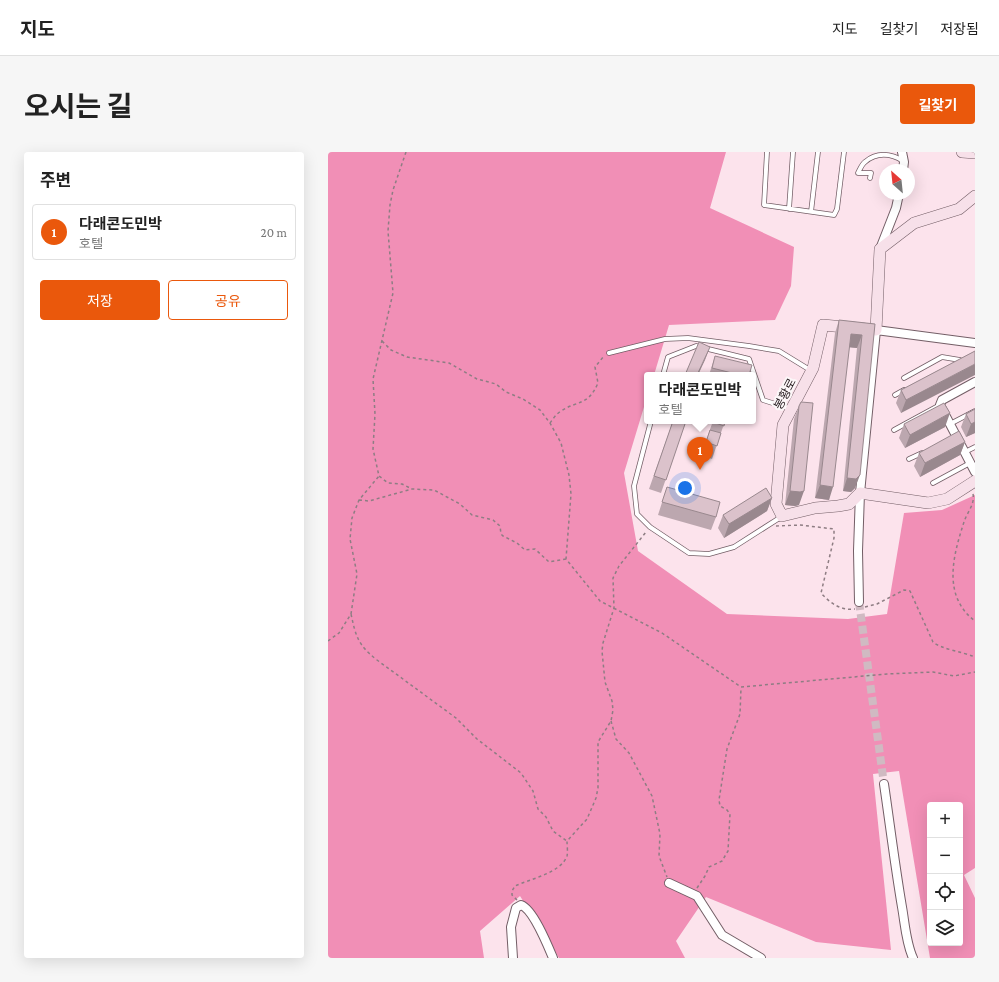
<!DOCTYPE html>
<html lang="ko">
<head>
<meta charset="utf-8">
<style>
  body { margin:0; font-family:"Crimson Pro","Noto Sans KR",serif; background:#f6f6f6; color:#222 }
  .controls { position:absolute; right:12px; bottom:12px; display:grid; overflow:hidden; border-radius:4px; box-shadow:0 4px 16px #0002 }
  .controls button { width:36px; height:36px; display:grid; place-items:center; padding:0; border:0; border-bottom:1px solid #e0e0e0; background:#fff; color:#222; font:20px sans-serif }
  .compass { position:absolute; left:551px; top:12px; width:36px; height:36px; border-radius:50%; background:#fff; box-shadow:0 4px 16px #0002; rotate:333deg }
  .you { position:absolute; left:357px; top:336px; width:14px; height:14px; margin:-10px; border:3px solid #fff; border-radius:50%; background:#1a73e8; box-shadow:0 0 0 6px #1a73e833 }
  .badge { display:grid; place-items:center; width:26px; height:26px; border-radius:50%; background:#ea580c; color:#fff; font-size:13px; font-weight:700 }
  .pin { position:absolute; translate:-50% -33px; filter:drop-shadow(0 1px 2px #0008) }
  .pin::after { content:''; position:absolute; top:21px; width:14px; height:12px; background:inherit; clip-path:polygon(0 0,100% 0,50% 100%) }
  .popup { position:absolute; left:316px; top:220px; width:112px; height:52px; box-sizing:border-box; display:grid; place-content:center; border-radius:4px; background:#fff; filter:drop-shadow(0 1px 3px #0005); font-size:13px; white-space:nowrap; color:#767676 }
  .popup b { font-size:15px; color:#222 }
  .popup::after { content:''; position:absolute; left:50%; top:100%; margin-left:-8px; border:8px solid transparent; border-top-color:#fff }
  .list { margin:0; padding:0; list-style:none }
  h2 { display:flex; justify-content:space-between; align-items:center; height:52px; margin:0; padding:0 16px; font-size:17px }
  h2 small { font-size:13px; font-weight:400; color:#767676 }
  .list li { display:grid; grid-template-columns:26px 1fr auto; gap:12px; align-items:center; box-sizing:border-box; height:56px; margin:0 8px 8px; padding:0 8px; border:1px solid #e0e0e0; border-radius:4px }
  .list b { display:block; font-size:15px; white-space:nowrap }
  .list p { margin:0; font-size:13px; white-space:nowrap; color:#767676 }
  .list em { font-size:13px; font-style:normal; color:#767676 }
  .actions { display:flex; gap:8px; padding:12px 16px }
  .actions a { flex:1; padding:9px 0; border:1px solid #ea580c; border-radius:4px; text-align:center; font-size:14px; color:#ea580c }
  .actions .main { background:#ea580c; color:#fff }
  .icon { flex:none; width:22px; height:22px; fill:none; stroke:currentColor; stroke-width:2; stroke-linecap:round; stroke-linejoin:round }
  .map { position:relative; flex:none; width:647px; height:806px; overflow:hidden; border-radius:4px }
  header { display:flex; align-items:center; gap:24px; box-sizing:border-box; height:56px; padding:0 20px; background:#fff; border-bottom:1px solid #e0e0e0 }
  header strong { font-size:19px }
  nav { display:flex; gap:22px; margin-inline-start:auto; font-size:14px }
  .intro { display:flex; align-items:center; justify-content:space-between; box-sizing:border-box; height:96px; padding:0 24px }
  h1 { margin:0; font-size:28px }
  .button { padding:10px 18px; border-radius:4px; background:#ea580c; color:#fff; font-size:14px; font-weight:700 }
  main { display:flex; gap:24px; padding:0 24px }
  aside { flex:1; background:#fff; border-radius:4px; box-shadow:0 4px 16px #0002 }
  .map>svg:first-child { display:block }
</style>
</head>
<body>
<header>
<strong>지도</strong>
<nav><a>지도</a><a>길찾기</a><a>저장됨</a></nav>
</header>
<div class="intro"><h1>오시는 길</h1><a class="button">길찾기</a></div>
<main>
<aside>
<h2>주변<small></small></h2>
<ul class="list">
<li><span class="badge">1</span><div><b>다래콘도민박</b><p>호텔</p></div><em>20 m</em></li>
</ul>
<div class="actions"><a class="main">저장</a><a>공유</a></div>
</aside>
<div class="map">
<svg width="647" height="806" viewBox="0 0 647 806">
  <rect width="100%" height="100%" fill="#fce3ec"/>
  <path fill="#f18fb6" fill-rule="evenodd" d="M0,0H398L382,56L466,95L463,134L447,168L341,173L326,223H319V245L296,321L310,399L399,462L520,467L559,462L576,361L614,358L647,343V716L636,723L647,746V806H602L571,619L545,622L563,798L488,790L378,745L348,789L357,806H231L192,744L152,779L156,806H0ZM602,653H632V791H602Z"/>
  <g fill="none" stroke-linecap="round" stroke-linejoin="round">
    <path stroke="#d0bac2" stroke-width="8" stroke-dasharray="8 4" stroke-linecap="butt" d="M531,450L556,632"/>
    <g stroke="#735e66" stroke-width="5.5">
      <path id="lane" d="M439,0L436,53L506,63L509,57L516,0
        M542,26L543,21H530C532,17 534,12 537,10C548,0 563,1 575,9
        M461,57L465,0
        M483,60L490,0
        M281,201L337,187L360,186L421,194L451,199L482,218
        M335,223L340,205L368,194L421,207L435,248L463,257
        M576,226L614,205L632,208
        M567,243L576,238
        M323,269L306,334L309,362L322,375L361,401L381,402L406,395L453,365
        M622,272L647,259
        M566,278L612,253
        M637,300L647,295
        M581,307L594,301
        M605,331L642,311"/>
    </g>
    <g stroke="#735e66" stroke-width="10">
      <path id="street" d="M574,0L576,10L575,18
        M552,97L568,56L571,42
        M647,230L614,248L612,253L647,320
        M531,450L530,399L532,341L548,178L647,191
        M556,632C562,673 567,714 574,755C577,772 578,791 585,806
        M341,731L369,744L394,783L433,806
        M185,806L183,775L188,756L193,753C205,757 220,794 225,806"/>
    </g>
    <g stroke="#735e66" stroke-width="12">
      <path id="secondary" d="M634,0L647,1
        M647,44L631,57L586,71L552,97L548,178L495,173L485,216L455,273L448,352L454,364L487,356L510,354L521,352L532,341L600,351L619,347L647,329"/>
    </g>
    <path stroke="#8e7d83" stroke-width="1.5" stroke-dasharray="3 3" stroke-linecap="butt" d="M78,0L65,38L62,53L60,79L65,141L45,227L47,262L45,297L51,324L60,331L74,332L84,337
      M54,189L63,198L79,205L121,211L149,227L168,232L178,240L195,247L212,258L222,271L233,291L241,323L243,342L238,407L272,449L334,481L413,535L559,522L605,520L626,524L647,520
      M222,271C225,267 228,262 233,259C250,248 260,254 270,231L267,215L276,204
      M645,342C647,353 639,360 636,370C625,404 614,444 647,469
      M31,348L41,349L84,337L106,338L132,352L144,363L165,368L172,374L173,382L175,384L189,391L197,398L207,397L221,410L238,407
      M448,374L472,373L506,377V386L493,441C502,451 513,459 527,457
      M537,455L549,452L576,438L582,439L605,490C613,497 635,500 647,505
      M23,462C28,485 30,493 49,508L128,566L149,587L193,621L205,639L210,657L218,665L225,679L239,689
      M0,489L11,481L23,462L29,422L22,387L24,366L31,348L51,324
      M283,569L288,587L301,601L324,644L332,682L331,704L339,725
      M369,736L377,724L381,715L394,709L400,699L402,662L399,658L392,654L391,648L399,597L412,562L413,536
      M189,748L184,743V739L187,734C202,727 233,721 239,704C240,700 239,693 239,689L259,667L268,646L270,636V590L283,569L285,558L284,549L277,530L274,499L275,491L286,456L285,426L291,414L318,380"/>
    <use href="#lane" stroke="#fff" stroke-width="4"/>
    <use href="#street" stroke="#fff" stroke-width="8"/>
    <use href="#secondary" stroke="#f7e0e9" stroke-width="11"/>
  </g>
  <path fill="#bca7af" d="M511,168L547,172L527,336L523,340L515,339L529,196L521,195L501,348L487,346L507,181Z
    M647,199L573,261L568,251L573,238Z
    M387,204L421,223H381Z
    M471,254V353L467,354L457,353L466,267Z
    M647,257V281L638,285L633,275L638,262Z
    M345,269H358L333,341L321,337Z
    M385,269H397L384,307L373,303Z
    M576,272L617,275L577,296L571,286Z
    M637,290L632,303L592,325L586,314L591,301Z
    M339,335L388,365L383,378L330,363Z
    M444,346L439,359L396,386L390,376L395,363Z"/>
  <path fill="#99888e" d="M523,182L534,183L529,196L518,195Z
    M382,195L377,208L370,223H369Z
    M647,212V223L573,261L578,248Z
    M622,261L617,275L577,296L582,283Z
    M647,270V281L638,285L643,272Z
    M637,290L632,303L592,325L597,311Z
    M532,323L527,336L523,340L515,339L519,326Z
    M492,333L505,335L501,348L487,346Z
    M462,339H476L471,353L467,354L457,353Z
    M444,346L439,359L396,386L401,372Z"/>
  <path fill="#dbc2cb" stroke="#99888e" d="M511,168L547,172L532,323L528,327L519,326L534,183L523,182L505,335L492,333Z
    M371,190L382,195L369,223H357Z
    M647,199V212L578,248L573,238Z
    M387,204L424,213L421,223H412L384,216Z
    M473,250L485,251L476,339L472,340L462,339L471,254Z
    M616,251L622,261L582,283L576,272Z
    M647,257V270L643,272L638,262Z
    M345,269H358L338,328L326,324Z
    M385,269H397L396,274L385,270Z
    M382,278L393,281L389,294L378,290Z
    M631,279L637,290L597,311L591,301Z
    M339,335L392,350L388,365L334,350Z
    M438,336L444,346L401,372L395,363Z"/>
  <g text-anchor="middle" dominant-baseline="central" stroke-width="4" stroke-linejoin="round" paint-order="stroke">
    <g font-size="12" fill="#21181b" stroke="#fcf7f8">
      <text transform="translate(457 242) rotate(-62)">봉황로</text>
    </g>
  </g>
</svg>
<div class="controls">
<button>+</button>
<button>−</button>
<button><svg class="icon" aria-label="locate" viewBox="0 0 24 24"><circle cx="12" cy="12" r="6"/><path d="M12 2v4M12 18v4M2 12h4M18 12h4"/></svg></button>
<button><svg class="icon" aria-label="layers" viewBox="0 0 24 24"><path d="M12 4l9 5-9 5-9-5zM3 14l9 5 9-5"/></svg></button>
</div>
<svg class="compass" viewBox="-18 -18 36 36"><path d="M0-13l5 13h-10z" fill="#e53935"/><path d="M0 13l5-13h-10z" fill="#767676"/></svg>
<div class="you"></div>
<div class="pin badge" style="left:372px;top:318px">1</div>
<div class="popup"><b>다래콘도민박</b>호텔</div>
</div>
</main>
</body>
</html>
